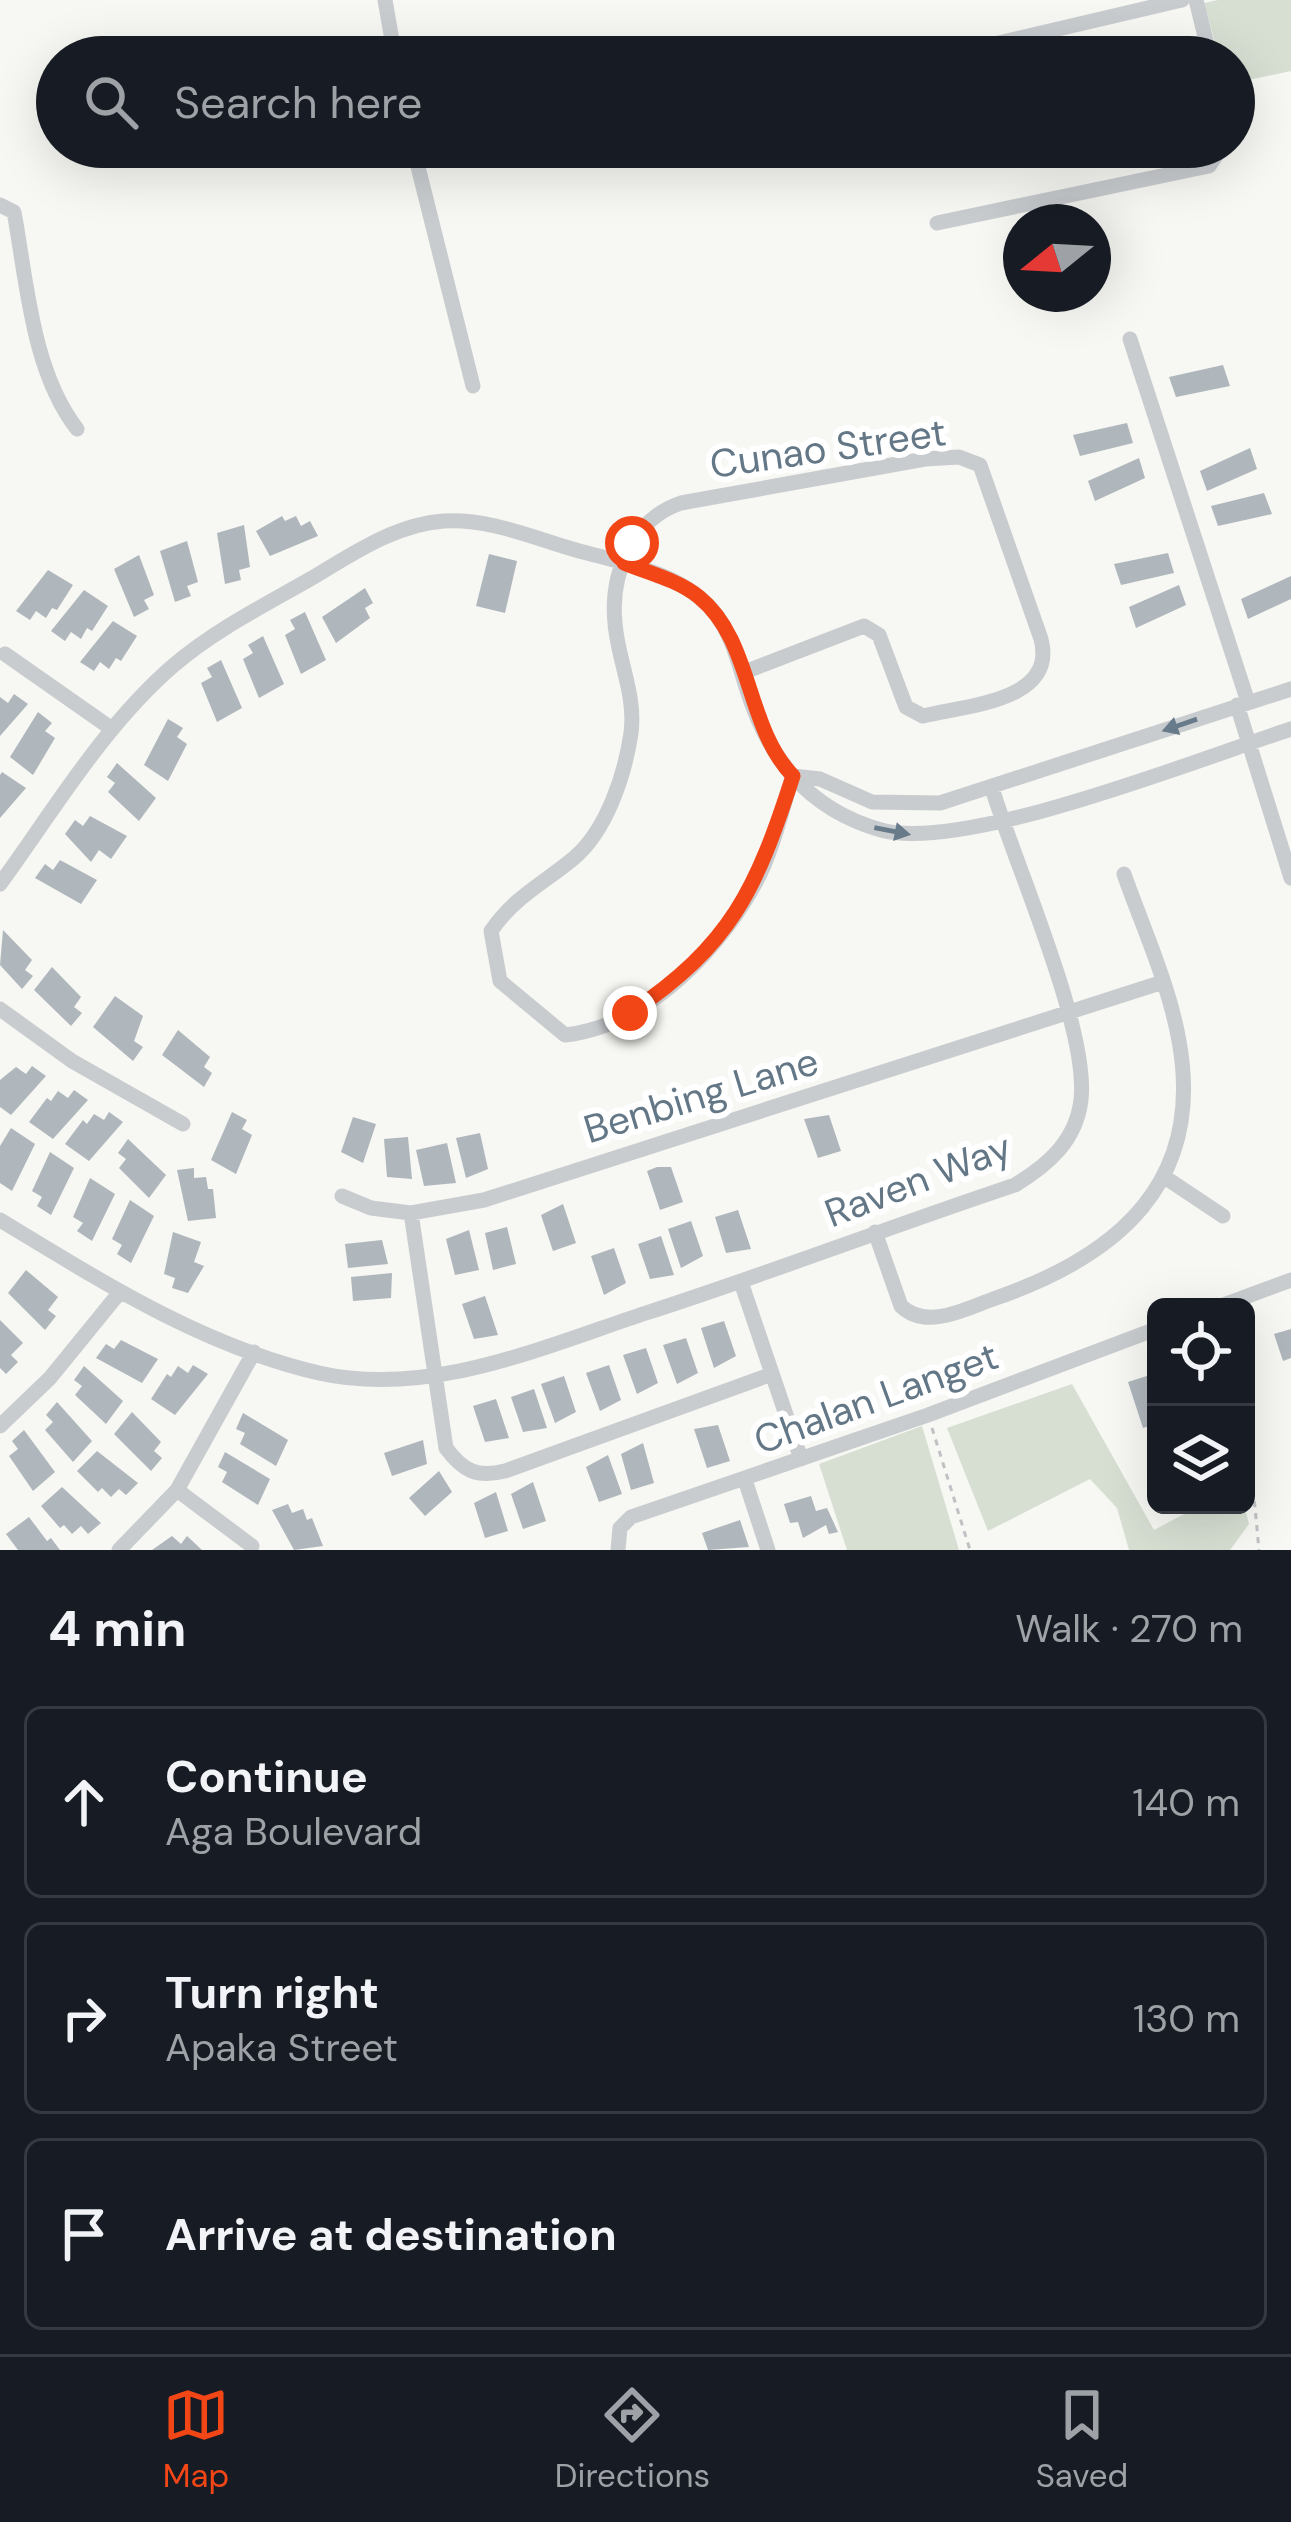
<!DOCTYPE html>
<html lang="en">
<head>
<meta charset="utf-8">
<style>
  body { margin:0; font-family:"DM Sans",sans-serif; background:#20242c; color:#f1f3f6 }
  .controls { position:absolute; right:36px; bottom:36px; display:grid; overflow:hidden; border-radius:18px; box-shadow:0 12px 48px #0002 }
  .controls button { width:108px; height:108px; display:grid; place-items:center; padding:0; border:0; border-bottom:3px solid #363941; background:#171b24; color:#f1f3f6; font:60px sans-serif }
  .compass { position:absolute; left:1003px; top:204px; width:108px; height:108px; border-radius:50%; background:#171b24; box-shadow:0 12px 48px #0002; rotate:252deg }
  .stop { position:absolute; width:36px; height:36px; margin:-27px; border:9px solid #f24617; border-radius:50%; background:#fff }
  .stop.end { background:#f24617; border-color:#fff; box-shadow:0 3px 12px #0008 }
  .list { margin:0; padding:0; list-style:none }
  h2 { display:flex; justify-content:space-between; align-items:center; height:156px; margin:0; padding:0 48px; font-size:51px }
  h2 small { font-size:39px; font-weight:400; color:#9ea1a6 }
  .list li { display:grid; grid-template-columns:78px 1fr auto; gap:36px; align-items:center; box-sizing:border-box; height:192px; margin:0 24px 24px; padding:0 24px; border:3px solid #363941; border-radius:18px }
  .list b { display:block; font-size:45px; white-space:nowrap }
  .list p { margin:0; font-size:39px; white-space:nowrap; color:#9ea1a6 }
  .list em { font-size:39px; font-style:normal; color:#9ea1a6 }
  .icon { flex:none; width:66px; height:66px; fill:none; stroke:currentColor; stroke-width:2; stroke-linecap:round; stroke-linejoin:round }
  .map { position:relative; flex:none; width:1291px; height:1550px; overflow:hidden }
  .search { position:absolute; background:#171b24; box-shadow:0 12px 48px #0002; left:36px; right:36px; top:36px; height:132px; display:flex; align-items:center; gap:30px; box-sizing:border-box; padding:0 42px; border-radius:66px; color:#9ea1a6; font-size:45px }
  .sheet { height:804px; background:#171b24 }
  nav { display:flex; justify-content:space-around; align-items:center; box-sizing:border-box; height:168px; border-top:3px solid #363941; background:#171b24; font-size:33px; color:#9ea1a6 }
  nav a { display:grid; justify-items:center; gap:6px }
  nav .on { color:#f24617 }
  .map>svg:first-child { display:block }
</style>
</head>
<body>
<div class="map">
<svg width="1291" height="1550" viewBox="0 0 1291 1550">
  <rect width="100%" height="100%" fill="#f7f7f3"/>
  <path fill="#d7dfd3" d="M1218,0H1291V71L1234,83V57H1219L1204,3Z
    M1072,1384L1154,1530L1201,1505H1244L1249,1524L1230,1550H1129L1117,1508L1090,1479L988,1531L947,1428Z
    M922,1426L959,1550H847L819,1464Z"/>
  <path fill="#afb7bc" d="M1223,365L1230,386L1176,397L1169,377Z
    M1127,423L1133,443L1080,456L1073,435Z
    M1250,448L1257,469L1207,491L1200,471Z
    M1139,458L1145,478L1095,501L1088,481Z
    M1264,493L1272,514L1218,526L1211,506Z
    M282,516L285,521L296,516L301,526L310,521L318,536L270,556L256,531Z
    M244,525L250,567L239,570L241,580L225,584L217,533Z
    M187,541L198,582L187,586L191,596L175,602L160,551Z
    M1168,553L1174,573L1121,585L1114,564Z
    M489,554L517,561L505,613L476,606Z
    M139,555L154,595L144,600L149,609L134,617L114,569Z
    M48,570L73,585L57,610L52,608L46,618L36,611L30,620L16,611Z
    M1291,576V599L1248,619L1241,599Z
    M1179,585L1186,605L1136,628L1129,607Z
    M365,588L373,603L365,608L370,618L336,643L322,617Z
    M84,590L108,606L92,631L87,628L81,639L71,632L65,641L51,631Z
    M305,612L326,660L301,674L285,635L295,629L290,620Z
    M113,621L137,636L121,661L116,658L109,669L100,662L94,671L80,662Z
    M263,636L284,684L259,698L243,659L253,653L248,645Z
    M221,660L242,708L217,722L201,683L212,677L207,668Z
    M14,694L28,704L0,736V697L8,703Z
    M38,712L52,723L45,731L55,738L33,775L10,757Z
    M168,719L183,728L177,737L187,744L168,781L144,765Z
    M117,763L156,798L139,821L108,792L115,783L107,777Z
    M2,772L26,788L0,818V775Z
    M90,816L127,836L111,859L99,850L91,862L65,834L75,820L83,826Z
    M60,860L97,880L81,904L35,878L45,864L53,870Z
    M3,930L32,960L25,970L33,976L22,989L0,965Z
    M52,967L81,997L74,1007L82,1013L71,1026L34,990Z
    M115,996L143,1016L134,1041L143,1047L133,1061L93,1027Z
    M178,1030L210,1057L204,1067L212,1073L204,1087L162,1055Z
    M32,1066L46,1076L11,1115L0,1107V1080L16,1067L26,1074Z
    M74,1090L88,1100L53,1139L29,1122L47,1098L51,1101L58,1091L68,1098Z
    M109,1112L123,1122L89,1161L65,1144L83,1120L87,1124L94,1114L104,1120Z
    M232,1112L247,1120L242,1129L252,1135L236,1174L211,1160Z
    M829,1115L841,1151L818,1158L804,1119Z
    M353,1117L376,1124L363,1163L341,1152Z
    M11,1128L35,1144L12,1191L0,1183V1146Z
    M480,1133L488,1169L466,1178L456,1138Z
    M408,1137L412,1179L387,1177L384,1139Z
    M128,1139L166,1175L149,1198L119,1168L126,1159L118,1153Z
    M447,1143L456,1183L424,1186L416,1150Z
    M50,1152L74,1168L51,1215L37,1206L42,1197L32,1191Z
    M657,1167H671L683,1202L660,1210L647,1171Z
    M194,1168V1178L206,1177L208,1189H213L216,1218L188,1221L177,1170Z
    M90,1178L115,1194L92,1241L77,1231L83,1223L73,1217Z
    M130,1200L154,1216L131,1263L117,1254L122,1245L112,1239Z
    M563,1204L576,1243L553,1251L541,1215Z
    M738,1210L751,1249L726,1253L715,1217Z
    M691,1221L703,1256L681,1268L668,1229Z
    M507,1227L516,1264L493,1270L485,1233Z
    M469,1230L479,1270L455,1275L446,1239Z
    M173,1232L201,1242L194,1262L204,1266L188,1293L172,1288L175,1278L164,1274Z
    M661,1236L674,1275L650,1279L638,1244Z
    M382,1240L388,1264L348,1268L345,1244Z
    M614,1248L626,1283L604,1295L591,1256Z
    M26,1270L58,1297L48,1310L56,1316L45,1330L8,1293Z
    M392,1273L391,1298L353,1301L351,1277Z
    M485,1296L498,1335L474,1339L462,1304Z
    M0,1320L23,1343L11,1355L18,1362L6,1374L0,1368Z
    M724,1321L736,1356L714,1368L701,1328Z
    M1291,1329V1358L1283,1361L1274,1334Z
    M686,1338L698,1373L677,1384L663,1345Z
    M121,1340L158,1359L142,1383L96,1358L106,1344L114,1349Z
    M646,1348L658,1383L637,1394L623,1355Z
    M193,1365L208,1374L175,1415L151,1399L167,1374L171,1377L178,1366L188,1373Z
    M609,1365L621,1400L600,1411L586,1373Z
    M84,1366L123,1401L106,1424L75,1395L82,1386L74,1380Z
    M1156,1373V1424L1143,1428L1128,1382Z
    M564,1376L576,1412L555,1423L541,1384Z
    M534,1389L547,1428L523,1432L511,1397Z
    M496,1399L509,1438L485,1442L473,1406Z
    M57,1402L92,1441L73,1462L45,1430L53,1422L46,1415Z
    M132,1412L161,1442L154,1451L162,1458L151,1471L114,1434Z
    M243,1413L288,1440L276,1466L240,1444L245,1433L236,1429Z
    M718,1425L730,1461L707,1468L694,1429Z
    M24,1430L55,1472L33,1491L9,1456L18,1449L12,1441Z
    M423,1440L427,1464L392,1476L384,1453Z
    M643,1443L654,1483L631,1490L621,1454Z
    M97,1451L138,1483L126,1495L119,1489L111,1497L102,1488L98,1492L77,1471Z
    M225,1452L270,1479L258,1505L222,1482L227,1472L218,1467Z
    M608,1455L622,1494L599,1502L586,1467Z
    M439,1471L452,1492L425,1516L409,1498Z
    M533,1482L546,1521L523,1529L511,1494Z
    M62,1487L101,1523L88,1534L81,1526L72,1534L64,1525L60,1528L41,1506Z
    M496,1492L508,1531L485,1538L474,1503Z
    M811,1496L816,1511L827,1508L838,1532L829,1534L826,1525L803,1538L798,1522L790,1523L784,1504Z
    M288,1504L292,1513L303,1509L307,1520L312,1518L323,1546L294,1550L272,1510Z
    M29,1517L47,1541L51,1538L60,1550H18L6,1534Z
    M740,1520L749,1547L708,1550L702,1533Z
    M172,1536L181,1544L187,1536L202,1550H152Z"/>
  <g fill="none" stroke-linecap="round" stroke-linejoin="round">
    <path stroke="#bfc2c4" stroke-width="3" stroke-dasharray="6 6" stroke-linecap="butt" d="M932,1428L970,1550
      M1246,1479L1254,1497L1259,1550"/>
    <path stroke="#c9cccf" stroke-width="15" d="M385,0L395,57
      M1196,0L1210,57
      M990,45L1182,0
      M413,147L473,386
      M0,205L14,212C27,282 32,371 77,429
      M937,223L1209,166L1222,147
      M1130,339L1248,702
      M5,654L112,729
      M742,673L864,626L879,635L906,707L923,716C968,705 1057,701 1041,639L980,465L959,457L925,459L681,503C633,519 610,573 615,623C618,661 636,694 631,733C625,774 607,830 574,858C543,884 515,896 491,931L500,981L565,1035C648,1026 724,946 760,874C775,844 782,808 793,776
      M1237,705L1291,878
      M793,776L820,779L872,802L940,803L1291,689
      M0,884C54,810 104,725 174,665C215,630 265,605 312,578C352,554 396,524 444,521C488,518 534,538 576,550C622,563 683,573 714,612C731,633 738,661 746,687C768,758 807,809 881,830C964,853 1202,758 1291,729
      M0,1009L72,1061L183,1124
      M1163,1176L1223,1216
      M342,1196L371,1208L411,1213
      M0,1220C101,1281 202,1346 319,1373C429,1398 543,1347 646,1313C770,1273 892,1226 1015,1185C1048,1165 1076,1141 1081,1100C1089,1028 1015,865 992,788
      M875,1232L901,1306C927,1331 967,1308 996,1298C1117,1256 1205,1183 1179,1041C1169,984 1143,928 1124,874
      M741,1282L801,1459
      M1218,1307L1291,1280
      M772,1374L505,1471C477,1478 463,1471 446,1448L411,1213L484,1200L1163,982
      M0,1426L50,1378L120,1292
      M745,1480L768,1550
      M177,1490L252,1546
      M119,1550L177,1490L254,1352
      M618,1550L620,1528L631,1517L928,1415L1156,1329"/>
  </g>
  <defs><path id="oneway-solid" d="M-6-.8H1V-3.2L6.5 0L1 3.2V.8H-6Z" transform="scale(3)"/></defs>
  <g fill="#687b8a">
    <use href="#oneway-solid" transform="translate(1180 725) rotate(161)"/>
    <use href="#oneway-solid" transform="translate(892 831) rotate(11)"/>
  </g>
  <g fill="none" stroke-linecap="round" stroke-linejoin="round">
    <path stroke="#f24617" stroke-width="15" d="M630,1013C732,944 756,890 793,776C745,726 753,641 699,597C678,580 649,573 624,563L632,543"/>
  </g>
  <g text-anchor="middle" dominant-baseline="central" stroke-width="12" stroke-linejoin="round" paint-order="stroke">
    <g font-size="39" fill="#637786" stroke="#fff">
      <text transform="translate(828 448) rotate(-8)">Cunao Street</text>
      <text transform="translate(701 1095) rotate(-17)">Benbing Lane</text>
      <text transform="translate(918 1180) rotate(-21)">Raven Way</text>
      <text transform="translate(876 1398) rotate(-20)">Chalan Langet</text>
    </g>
  </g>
</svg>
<div class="controls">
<button><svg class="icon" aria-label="locate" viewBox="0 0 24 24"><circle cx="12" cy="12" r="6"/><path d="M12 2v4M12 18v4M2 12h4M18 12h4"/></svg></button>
<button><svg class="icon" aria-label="layers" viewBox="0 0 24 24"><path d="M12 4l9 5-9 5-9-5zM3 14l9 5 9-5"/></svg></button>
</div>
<svg class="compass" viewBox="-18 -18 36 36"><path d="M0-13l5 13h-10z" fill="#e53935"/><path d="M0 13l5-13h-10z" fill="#9ea1a6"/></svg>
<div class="stop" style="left:632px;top:543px"></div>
<div class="stop end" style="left:630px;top:1013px"></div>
<div class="search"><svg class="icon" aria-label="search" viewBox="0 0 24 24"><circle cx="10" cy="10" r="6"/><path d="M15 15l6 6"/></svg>Search here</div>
</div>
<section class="sheet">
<h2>4 min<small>Walk · 270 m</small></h2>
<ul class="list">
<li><svg class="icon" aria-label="ahead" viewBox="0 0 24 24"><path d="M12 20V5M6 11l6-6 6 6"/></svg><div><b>Continue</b><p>Aga Boulevard</p></div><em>140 m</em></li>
<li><svg class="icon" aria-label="right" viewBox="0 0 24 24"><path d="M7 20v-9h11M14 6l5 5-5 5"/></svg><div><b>Turn right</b><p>Apaka Street</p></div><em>130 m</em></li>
<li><svg class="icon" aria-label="arrive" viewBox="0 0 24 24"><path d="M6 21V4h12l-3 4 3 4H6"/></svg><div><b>Arrive at destination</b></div></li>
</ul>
</section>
<nav>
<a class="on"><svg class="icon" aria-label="map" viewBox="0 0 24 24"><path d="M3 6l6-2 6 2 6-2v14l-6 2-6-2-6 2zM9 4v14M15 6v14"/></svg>Map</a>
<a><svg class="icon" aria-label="directions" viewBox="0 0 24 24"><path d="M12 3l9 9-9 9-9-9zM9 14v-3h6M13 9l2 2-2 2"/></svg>Directions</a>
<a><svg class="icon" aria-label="saved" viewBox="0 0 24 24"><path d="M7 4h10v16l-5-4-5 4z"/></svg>Saved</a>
</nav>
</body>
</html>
